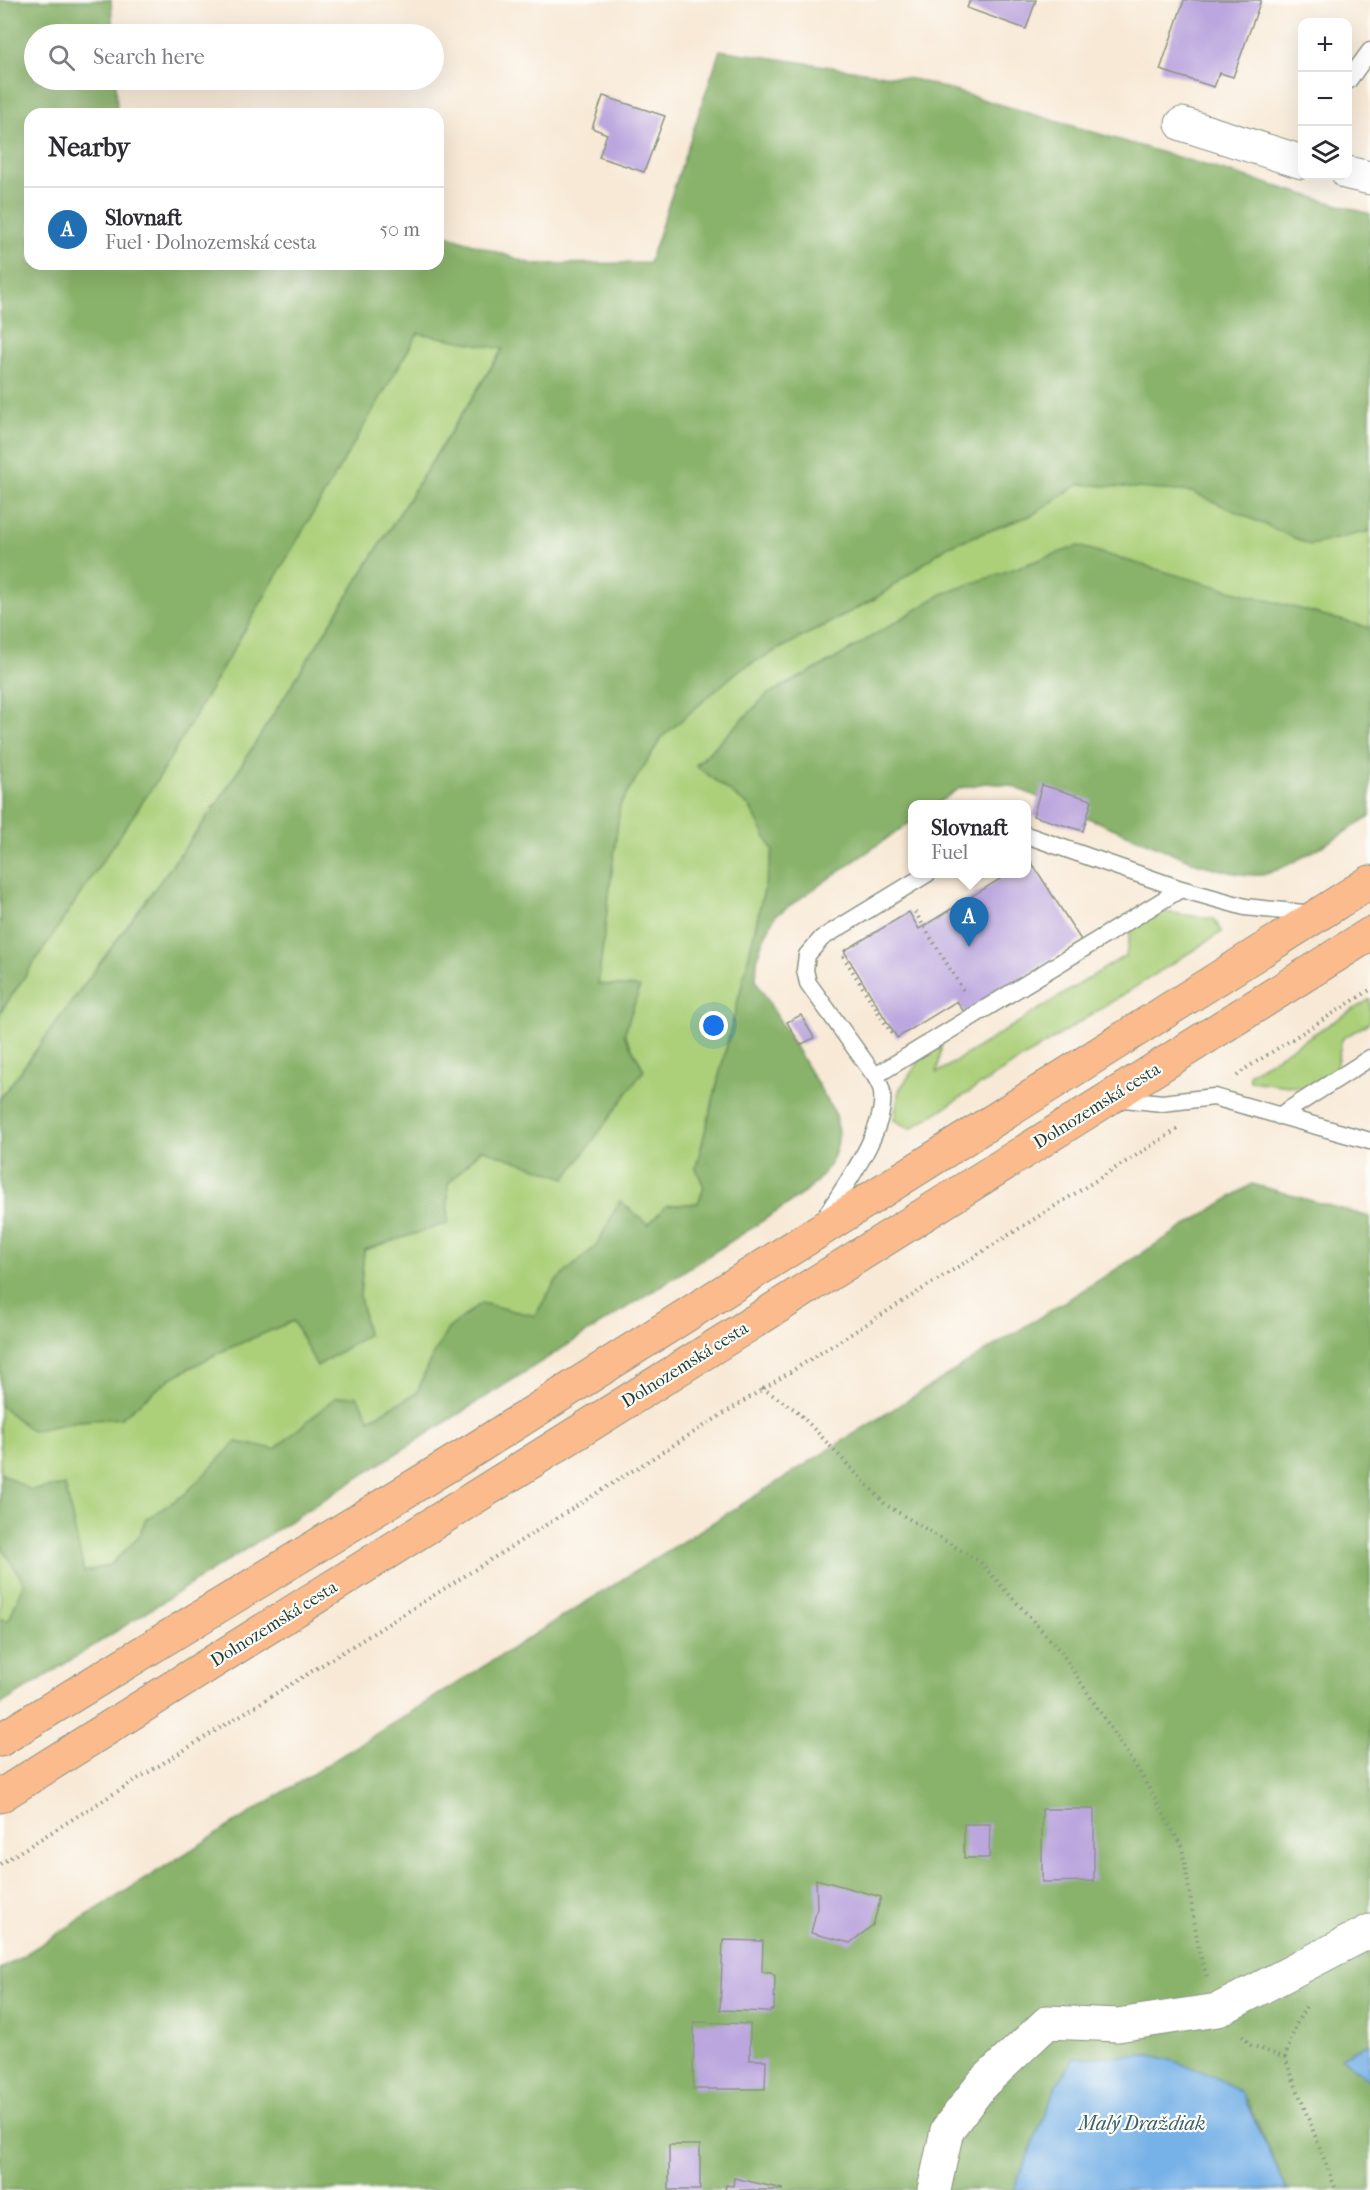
<!DOCTYPE html>
<html lang="en">
<head>
<meta charset="utf-8">
<style>
  body { margin:0; font-family:"IM FELL French Canon",serif; background:#f2f2f3; color:#2b2b33 }
  .controls { position:absolute; right:18px; top:18px; display:grid; overflow:hidden; border-radius:12px; box-shadow:0 6px 24px #0002 }
  .controls button { width:54px; height:54px; display:grid; place-items:center; padding:0; border:0; border-bottom:2px solid #e1e1e2; background:#fff; color:#2b2b33; font:30px sans-serif }
  .you { position:absolute; left:714px; top:1026px; width:21px; height:21px; margin:-15px; border:4px solid #fff; border-radius:50%; background:#1a73e8; box-shadow:0 0 0 9px #1a73e833 }
  .badge { display:grid; place-items:center; width:39px; height:39px; border-radius:50%; background:#1f6fb2; color:#fff; font-size:20px; font-weight:700 }
  .pin { position:absolute; translate:-50% -50px; filter:drop-shadow(0 2px 3px #0008) }
  .pin::after { content:''; position:absolute; top:32px; width:21px; height:18px; background:inherit; clip-path:polygon(0 0,100% 0,50% 100%) }
  .popup { position:absolute; left:908px; top:800px; width:123px; height:78px; box-sizing:border-box; display:grid; place-content:center; border-radius:12px; background:#fff; filter:drop-shadow(0 2px 4px #0005); font-size:20px; white-space:nowrap; color:#7c7c81 }
  .popup b { font-size:22px; color:#2b2b33 }
  .popup::after { content:''; position:absolute; left:50%; top:100%; margin-left:-12px; border:12px solid transparent; border-top-color:#fff }
  .list { margin:0; padding:0; list-style:none }
  h2 { display:flex; justify-content:space-between; align-items:center; height:78px; margin:0; padding:0 24px; font-size:26px }
  h2 small { font-size:20px; font-weight:400; color:#7c7c81 }
  .list li { display:grid; grid-template-columns:39px 1fr auto; gap:18px; align-items:center; box-sizing:border-box; height:84px; padding:0 24px; border-top:2px solid #e1e1e2 }
  .list b { display:block; font-size:22px; white-space:nowrap }
  .list p { margin:0; font-size:20px; white-space:nowrap; color:#7c7c81 }
  .list em { font-size:20px; font-style:normal; color:#7c7c81 }
  .icon { flex:none; width:33px; height:33px; fill:none; stroke:currentColor; stroke-width:2; stroke-linecap:round; stroke-linejoin:round }
  .map { position:relative; flex:none; width:1370px; height:2190px; overflow:hidden }
  .search { position:absolute; background:#fff; box-shadow:0 6px 24px #0002; left:24px; top:24px; width:420px; height:66px; display:flex; align-items:center; gap:15px; box-sizing:border-box; padding:0 21px; border-radius:33px; color:#7c7c81; font-size:22px }
  .panel { position:absolute; background:#fff; box-shadow:0 6px 24px #0002; left:24px; top:108px; width:420px; height:162px; border-radius:18px }
  .map>svg:first-child { display:block }
</style>
</head>
<body>
<div class="map">
<svg width="1370" height="2190" viewBox="0 0 1370 2190">
  <rect width="100%" height="100%" fill="#fdfcf7"/>
  <filter id="ink" filterUnits="userSpaceOnUse"><feTurbulence type="fractalNoise" baseFrequency=".0167" numOctaves="2"/><feDisplacementMap in="SourceGraphic" scale="12" xChannelSelector="R" yChannelSelector="G"/><feConvolveMatrix kernelMatrix="1 2 1 2 8 2 1 2 1" color-interpolation-filters="sRGB"/></filter>
  <filter id="wash" filterUnits="userSpaceOnUse"><feTurbulence type="fractalNoise" baseFrequency=".008" numOctaves="4" result="noise"/><feDisplacementMap in="SourceGraphic" scale="24" xChannelSelector="R" yChannelSelector="G"/><feGaussianBlur stdDeviation="1.35" result="paint"/><feColorMatrix in="noise" values="0 0 0 0 0 0 0 0 0 0 0 0 0 0 0 0 0 1.4 0 .05"/><feComposite in="paint" operator="in"/></filter>
  <g filter="url(#wash)">
    <rect width="100%" height="100%" fill="#f8e9d6"/>
    <path fill="#acd07a" stroke="#668657" stroke-width="1.5" d="M418,333L503,348L217,804L0,1099V1013L158,778Z
      M1079,484L1192,491L1310,545L1370,531V628L1200,582L833,660L768,694L696,765L750,807L773,851L743,981L696,1168L704,1187L698,1203L666,1206L648,1225L620,1201L596,1246L556,1281L535,1316L481,1303L448,1329L427,1367L417,1393L370,1419L336,1397L275,1449L236,1442L184,1496L146,1519L138,1538L110,1565L84,1573L65,1486L30,1490L0,1473V1405L32,1431L78,1421L121,1418L171,1378L220,1352L293,1321L317,1366L367,1335L360,1296L364,1250L448,1223V1184L482,1149L644,1070L598,984L620,805L662,737L739,670L876,598L948,546L1032,515Z
      M1157,911L1214,919L1222,932L911,1129L894,1120L899,1090L921,1059L942,1043L937,1073L1126,955L1131,929Z
      M1370,999V1022L1342,1039L1335,1072L1306,1088L1250,1081L1249,1074Z
      M0,1544L24,1583L9,1620L0,1619Z"/>
    <path fill="#89b26a" stroke="#54784f" stroke-width="1.5" d="M0,0H111L113,34H34V80H116L117,114H30V264H438V232L532,264L649,263L720,50L917,80L1370,214V531L1310,545L1192,492L1079,484L1032,515L948,546L876,598L739,670L662,737L620,805L598,984L640,987L624,1035L644,1070L566,1178L481,1149L448,1184V1223L364,1250L360,1296L367,1335L317,1366L293,1321L220,1352L171,1378L121,1418L78,1421L32,1431L0,1405V1099L217,804L503,349L418,333L158,779L0,1013Z
      M1078,546L1200,582L1370,628V817C1347,830 1282,874 1259,875C1238,876 1219,869 1199,864L1009,785L985,783L960,788L936,804H912V821L775,916L761,945L757,961L756,981L836,1115C837,1123 838,1131 838,1139C834,1183 784,1205 752,1228L0,1705V1619L9,1620L24,1583L0,1544V1473L30,1490L65,1485L84,1572L110,1565L138,1538L146,1519L184,1495L236,1442L275,1449L336,1397L357,1396L370,1419L417,1393L427,1367L448,1329L481,1303L535,1316L556,1281L596,1246L620,1201L648,1225L666,1206L698,1203L704,1187L696,1168L743,981L773,851L750,807L696,766L768,694L833,660L942,594Z
      M1252,1184L1370,1217V2043L1342,2057L1370,2081V2190H1287L1247,2101L1230,2086L1190,2067L1151,2055L1074,2058L1057,2085L1014,2190H0V1970Z"/>
    <path fill="#76b1e7" stroke="#4a778e" stroke-width="1.5" d="M1370,2043V2081L1341,2057Z
      M1151,2055C1175,2060 1224,2078 1242,2094L1287,2190H1014L1057,2085L1074,2058Z"/>
    <g id="blocks">
      <path fill="#bba6de" d="M970,0H1036L1026,29L967,8Z
        M1184,0H1261L1233,77L1220,73L1214,87L1160,70Z
        M603,96L665,116L644,172L599,157L607,134L592,128Z
        M1042,785L1092,800L1083,831L1033,816Z
        M1030,860L1081,940L965,1014L957,1001L897,1038L844,951L909,912L919,929L1008,874H1026V862Z
        M801,1015L814,1038L800,1045L787,1022Z
        M1042,1809H1094V1881L1042,1882Z
        M964,1824H990L989,1858H964Z
        M816,1879L881,1897L873,1925L850,1943L811,1933L817,1908Z
        M723,1940L763,1941L762,1972H771L775,1976L774,2009L769,2012L720,2010Z
        M694,2022L750,2024V2060H766L765,2089H693Z
        M669,2145H700V2190H669Z
        M734,2178L783,2189L782,2190H725L726,2185L733,2186Z"/>
    </g>
  </g>
  <g filter="url(#ink)">
    <use href="#blocks" fill-opacity="0" stroke="#8c9385" stroke-width="1.5"/>
    <g fill="none" stroke-linecap="round" stroke-linejoin="round">
      <g stroke="#8c9385" stroke-width="19">
        <path id="service" d="M1348,81L1370,51
          M1026,835L1181,889L1245,907L1313,914
          M875,1076L1181,889
          M1115,1098L1162,1103L1214,1097L1370,1141
          M1279,1116L1370,1058
          M822,1222C842,1189 887,1131 882,1093C882,1088 878,1081 875,1076L808,983L805,970L807,955L822,938L927,874"/>
      </g>
      <g stroke="#8c9385" stroke-width="35">
        <path id="minor" d="M1182,124L1302,162
          M1348,173L1370,178
          M934,2190L947,2130L983,2083L1048,2022L1118,2025L1218,2010L1370,1931"/>
      </g>
      <g stroke="#8c9385" stroke-width="35">
        <path id="primary" d="M0,1740L478,1447L1370,882
          M0,1796L1370,934"/>
      </g>
      <path stroke="#8c9385" stroke-width="4" stroke-dasharray="1.5 4.5" stroke-linecap="butt" d="M915,912L963,990
        M843,956L893,1036
        M1237,1076L1245,1069L1370,990
        M762,1388L797,1411L886,1505L980,1562L1061,1652L1143,1778L1182,1847L1199,1951L1207,1977
        M0,1864L372,1634L1178,1129
        M1242,2036L1251,2045L1285,2058L1336,2190
        M1285,2058L1296,2025L1307,2004"/>
      <use href="#service" stroke="#fff" stroke-width="16"/>
      <use href="#minor" stroke="#fff" stroke-width="33"/>
      <use href="#primary" stroke="#fbbb8d" stroke-width="33"/>
    </g>
  </g>
  <g text-anchor="middle" dominant-baseline="central" stroke-width="4.5" stroke-linejoin="round" paint-order="stroke">
    <g font-size="18" fill="#1f3d34" stroke="#fdfcf7">
      <text transform="translate(1097 1106) rotate(-32)">Dolnozemská cesta</text>
      <text transform="translate(685 1365) rotate(-32)">Dolnozemská cesta</text>
      <text transform="translate(274 1624) rotate(-32)">Dolnozemská cesta</text>
    </g>
    <g font-size="20" font-style="italic" fill="#39606a" stroke="#fdfcf7">
      <text x="1142" y="2123">Malý Draždiak</text>
    </g>
  </g>
</svg>
<div class="controls">
<button>+</button>
<button>−</button>
<button><svg class="icon" aria-label="layers" viewBox="0 0 24 24"><path d="M12 4l9 5-9 5-9-5zM3 14l9 5 9-5"/></svg></button>
</div>
<div class="you"></div>
<div class="pin badge" style="left:969px;top:947px">A</div>
<div class="popup"><b>Slovnaft</b>Fuel</div>
<div class="search"><svg class="icon" aria-label="search" viewBox="0 0 24 24"><circle cx="10" cy="10" r="6"/><path d="M15 15l6 6"/></svg>Search here</div>
<section class="panel">
<h2>Nearby<small></small></h2>
<ul class="list">
<li><span class="badge">A</span><div><b>Slovnaft</b><p>Fuel · Dolnozemská cesta</p></div><em>50 m</em></li>
</ul>
</section>
</div>
</body>
</html>
